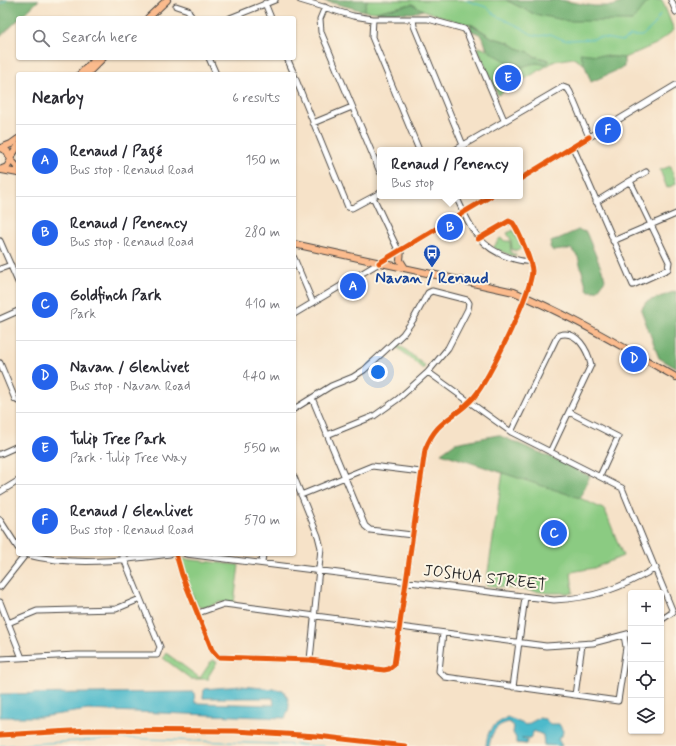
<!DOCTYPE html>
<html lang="en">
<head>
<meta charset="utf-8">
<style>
  body { margin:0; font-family:Mynerve,sans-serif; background:#f7f7f7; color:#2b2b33 }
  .controls { position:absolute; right:12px; bottom:12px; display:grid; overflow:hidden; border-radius:4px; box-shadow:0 1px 3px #0004 }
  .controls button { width:36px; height:36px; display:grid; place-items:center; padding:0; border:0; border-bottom:1px solid #e1e1e2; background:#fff; color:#2b2b33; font:20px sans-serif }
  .you { position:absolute; left:378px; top:372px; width:14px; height:14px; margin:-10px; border:3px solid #fff; border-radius:50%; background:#1a73e8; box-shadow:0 0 0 6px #1a73e833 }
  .badge { display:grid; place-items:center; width:26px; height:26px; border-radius:50%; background:#2563eb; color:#fff; font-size:13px; font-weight:700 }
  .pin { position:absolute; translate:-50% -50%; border:2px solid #fff; box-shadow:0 1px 4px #0006 }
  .popup { position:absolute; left:377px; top:147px; width:146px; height:52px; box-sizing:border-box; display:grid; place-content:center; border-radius:4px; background:#fff; filter:drop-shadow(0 1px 3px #0005); font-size:13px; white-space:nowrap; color:#7c7c81 }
  .popup b { font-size:15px; color:#2b2b33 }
  .popup::after { content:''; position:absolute; left:50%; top:100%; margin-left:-8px; border:8px solid transparent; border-top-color:#fff }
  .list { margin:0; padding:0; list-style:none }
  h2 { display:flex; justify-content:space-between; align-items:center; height:52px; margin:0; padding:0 16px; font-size:17px }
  h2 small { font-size:13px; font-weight:400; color:#7c7c81 }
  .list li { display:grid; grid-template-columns:26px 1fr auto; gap:12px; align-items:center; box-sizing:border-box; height:72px; padding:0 16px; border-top:1px solid #e1e1e2 }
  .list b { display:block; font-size:15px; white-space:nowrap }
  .list p { margin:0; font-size:13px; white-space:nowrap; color:#7c7c81 }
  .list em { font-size:13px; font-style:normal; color:#7c7c81 }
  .icon { flex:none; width:22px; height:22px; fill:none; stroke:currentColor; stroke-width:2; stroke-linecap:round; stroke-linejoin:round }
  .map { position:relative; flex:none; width:676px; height:746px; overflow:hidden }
  .search { position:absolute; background:#fff; box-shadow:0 1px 3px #0004; left:16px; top:16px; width:280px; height:44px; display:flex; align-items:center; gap:10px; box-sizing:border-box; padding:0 14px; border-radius:4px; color:#7c7c81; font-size:15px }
  .panel { position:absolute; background:#fff; box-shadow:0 1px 3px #0004; left:16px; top:72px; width:280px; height:484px; border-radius:4px }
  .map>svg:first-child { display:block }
</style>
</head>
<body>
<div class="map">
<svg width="676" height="746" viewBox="0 0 676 746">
  <rect width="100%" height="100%" fill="#fcf5e5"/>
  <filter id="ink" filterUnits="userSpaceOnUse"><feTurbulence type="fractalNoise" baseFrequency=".025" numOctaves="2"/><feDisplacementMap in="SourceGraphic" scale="8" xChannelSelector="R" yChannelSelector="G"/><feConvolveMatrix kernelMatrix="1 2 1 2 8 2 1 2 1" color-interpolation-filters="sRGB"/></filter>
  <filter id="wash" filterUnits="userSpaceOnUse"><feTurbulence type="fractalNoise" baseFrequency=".012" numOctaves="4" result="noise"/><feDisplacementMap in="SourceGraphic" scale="16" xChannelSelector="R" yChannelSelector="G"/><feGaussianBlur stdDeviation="0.9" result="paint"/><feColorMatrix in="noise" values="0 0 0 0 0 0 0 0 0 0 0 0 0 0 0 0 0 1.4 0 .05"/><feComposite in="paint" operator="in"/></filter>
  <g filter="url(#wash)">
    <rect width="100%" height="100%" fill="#f6e2c8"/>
    <path fill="#8bcb82" stroke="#5b7b56" d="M367,0H506L534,14L632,21L649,0H662L674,30L656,44L624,58L581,54L584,64L573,58L555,61L498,95L477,47L527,58L549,60L533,56L529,52L517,48L508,42L493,38L473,25L458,22L423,10L412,4L376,12L364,11Z
      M671,166L676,184L667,188L660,170Z
      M514,230V232L522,248L514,251V249L512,250L511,240L507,233Z
      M500,238L505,241H510L511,253L516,255L515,257L493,248Z
      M400,345L425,366L423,369L397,347Z
      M503,472L580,498L605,510L623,556L594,568L571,572L573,593H548L486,585Z
      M184,559L239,565L234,603L220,602L204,608L197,606L180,563L181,560Z
      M166,653L200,678L212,660L217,662L208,677L209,679H191L163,658Z"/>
    <path fill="#70af70" stroke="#4e6d4e" d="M0,0H39L0,37Z
      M321,0H367V1L364,11Z
      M506,0H560L594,6H612L629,0H649L632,21H568L534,14Z
      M412,4L423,10L412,13L376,12Z
      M470,24L493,38L508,42L517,48L529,52L533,56L549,60V62L545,65C534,60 525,67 516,69C512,63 496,56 489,51C481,42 488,35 471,31Z
      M580,53L624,58V67L591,82Z
      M578,230L586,232L604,275L605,280L597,291H589L587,289L578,257L571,249L553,251L550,247L551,242Z
      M676,291V368L659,358L641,310L646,302Z
      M498,435L548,456L590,476L580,498L441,453L455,443Z"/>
    <path fill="#4ebacb" stroke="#3c727b" d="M241,686L283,690C290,700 291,707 285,718L88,710L40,717H0V694L194,692L195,703L274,705L273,698H203L204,689Z
      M507,717L526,725L539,718L545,719L550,724H559L563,731L562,736H560L558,739L562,746L544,745L543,735L534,731L530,738H521L527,740V744L516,743V738L513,733L514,726L509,722C495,725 492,732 489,746H486C488,726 493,727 507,717Z"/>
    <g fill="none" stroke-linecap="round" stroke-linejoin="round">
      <path stroke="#4ebacb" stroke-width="1" d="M465,0L486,7L495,15L520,27L531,34L540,36L550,34L564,40L593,39L599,37L622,41L630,36H642L654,25L660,15
        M0,4L7,0
        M0,746L124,738L324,746"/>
    </g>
  </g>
  <g filter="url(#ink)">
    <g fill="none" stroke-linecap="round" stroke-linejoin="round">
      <g stroke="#494643" stroke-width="7">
        <path id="minor" d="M300,0L353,16L373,19H428L464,29L466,31L504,120
          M671,0L676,12
          M265,3L271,18
          M176,6L188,10L192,18
          M325,7L320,19L321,32L380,172
          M230,18L275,0
          M373,19L372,37L419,150
          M413,19L414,26L463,145
          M209,58L216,74
          M287,58L294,74
          M294,75L348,207L352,208L380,193
          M313,123L352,107
          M573,147L633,285L668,269L669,262L630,181L596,202
          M455,150L563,87L568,89L570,92L589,137
          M520,179L676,85
          M630,181L646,172
          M456,196C469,225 479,249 511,258C517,260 523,262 529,261
          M373,197L399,252
          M0,241L18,282
          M613,241L676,214
          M294,258L313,303
          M0,269L11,265
          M294,314L491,196
          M0,319L18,311
          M0,363L15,399L18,401
          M428,372L511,432L622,488L673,612L661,620
          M312,398L365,526L370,530L412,535
          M294,409L331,386L353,377L364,370L403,334L413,320L428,293L432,291L467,300L469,303L468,309L448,348L428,372L398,399L374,416L327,435
          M569,412L618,437L600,476
          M511,432L556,339L559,335C577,329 588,351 591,365L550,452
          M0,454L18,446
          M294,477L318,536L321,548L310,660
          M0,492L18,481
          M301,495L372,466L421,472
          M0,520L18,548
          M26,554C35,558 46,558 56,560C97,564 130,559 170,554
          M176,554L182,575L212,650L218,657L310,660L384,670L389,669L394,665L425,450C437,418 455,419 474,397C489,379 531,293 532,271C532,262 518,230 513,223L509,221L478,239
          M186,554L554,600C595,598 621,588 656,568
          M262,563L263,554
          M0,587L26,554
          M0,602L22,658
          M198,613L224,604L546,646L593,643L631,633
          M8,623L37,611L116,609L140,599
          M443,633L439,671L445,677L618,701L626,647L624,635
          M0,659L76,655H157L160,647L122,554
          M513,687L525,597
          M575,695L582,645"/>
      </g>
      <g stroke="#494643" stroke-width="8">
        <path id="major" d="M148,18L167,0
          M80,74L96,58
          M87,74L103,58
          M0,148L7,151L11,160L7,167L0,170
          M1,148L11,144L18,139
          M11,157L18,146
          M11,160L18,168
          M2,170L18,173
          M294,244L514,292C570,315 622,347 676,377
          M401,250L400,260L405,268"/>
      </g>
      <use href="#minor" stroke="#fff" stroke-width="5"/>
      <use href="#major" stroke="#fbbb8d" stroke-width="6"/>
      <g stroke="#fcf5e5" stroke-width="8">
        <path id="cycleway" d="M520,179L589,137
          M379,263L491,196
          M176,554L182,575L212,650L218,657L310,660L384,670L389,669L394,665L425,450C437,418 455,419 474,397C489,379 531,293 532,271C532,262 518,230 513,223L509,221L478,239
          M0,735L89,730L235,731L317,736L405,746"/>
      </g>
      <use href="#cycleway" stroke="#e8590c" stroke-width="5"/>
    </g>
  </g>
  <defs>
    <g id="bus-pin" transform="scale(0.9)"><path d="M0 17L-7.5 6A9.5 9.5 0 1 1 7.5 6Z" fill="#1a4fb4" stroke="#fcf5e5"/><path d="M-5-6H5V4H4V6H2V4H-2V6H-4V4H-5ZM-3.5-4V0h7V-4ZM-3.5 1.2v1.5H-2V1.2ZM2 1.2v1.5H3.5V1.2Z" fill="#fff"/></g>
  </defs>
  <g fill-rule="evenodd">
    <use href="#bus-pin" x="432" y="253"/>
  </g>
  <g text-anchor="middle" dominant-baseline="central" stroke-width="4" stroke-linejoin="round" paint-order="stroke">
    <g font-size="16" font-weight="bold" fill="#164399" stroke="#fcf5e5">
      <text x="432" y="278">Navan / Renaud</text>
    </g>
    <g font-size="16" fill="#2b2b2b" stroke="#fcf5e5">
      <text transform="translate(485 578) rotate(7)">JOSHUA STREET</text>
    </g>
  </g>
</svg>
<div class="controls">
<button>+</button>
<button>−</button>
<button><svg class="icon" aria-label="locate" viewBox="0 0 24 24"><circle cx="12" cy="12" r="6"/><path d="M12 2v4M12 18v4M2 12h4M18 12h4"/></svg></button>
<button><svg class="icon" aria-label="layers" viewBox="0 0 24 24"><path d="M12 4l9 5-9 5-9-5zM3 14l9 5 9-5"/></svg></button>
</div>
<div class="you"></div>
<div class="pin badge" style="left:353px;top:286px">A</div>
<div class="pin badge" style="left:450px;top:227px">B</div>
<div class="popup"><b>Renaud / Penency</b>Bus stop</div>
<div class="pin badge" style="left:554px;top:533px">C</div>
<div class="pin badge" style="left:634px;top:359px">D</div>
<div class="pin badge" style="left:508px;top:78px">E</div>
<div class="pin badge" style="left:608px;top:130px">F</div>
<div class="search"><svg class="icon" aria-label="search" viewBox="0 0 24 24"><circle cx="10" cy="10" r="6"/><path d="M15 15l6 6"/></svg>Search here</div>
<section class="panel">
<h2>Nearby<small>6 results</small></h2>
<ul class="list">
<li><span class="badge">A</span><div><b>Renaud / Pagé</b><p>Bus stop · Renaud Road</p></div><em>150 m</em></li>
<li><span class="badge">B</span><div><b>Renaud / Penency</b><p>Bus stop · Renaud Road</p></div><em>280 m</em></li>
<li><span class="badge">C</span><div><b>Goldfinch Park</b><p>Park</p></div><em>410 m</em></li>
<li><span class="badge">D</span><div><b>Navan / Glenlivet</b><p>Bus stop · Navan Road</p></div><em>440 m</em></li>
<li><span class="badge">E</span><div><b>Tulip Tree Park</b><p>Park · Tulip Tree Way</p></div><em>550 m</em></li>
<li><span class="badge">F</span><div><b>Renaud / Glenlivet</b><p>Bus stop · Renaud Road</p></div><em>570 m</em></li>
</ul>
</section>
</div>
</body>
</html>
